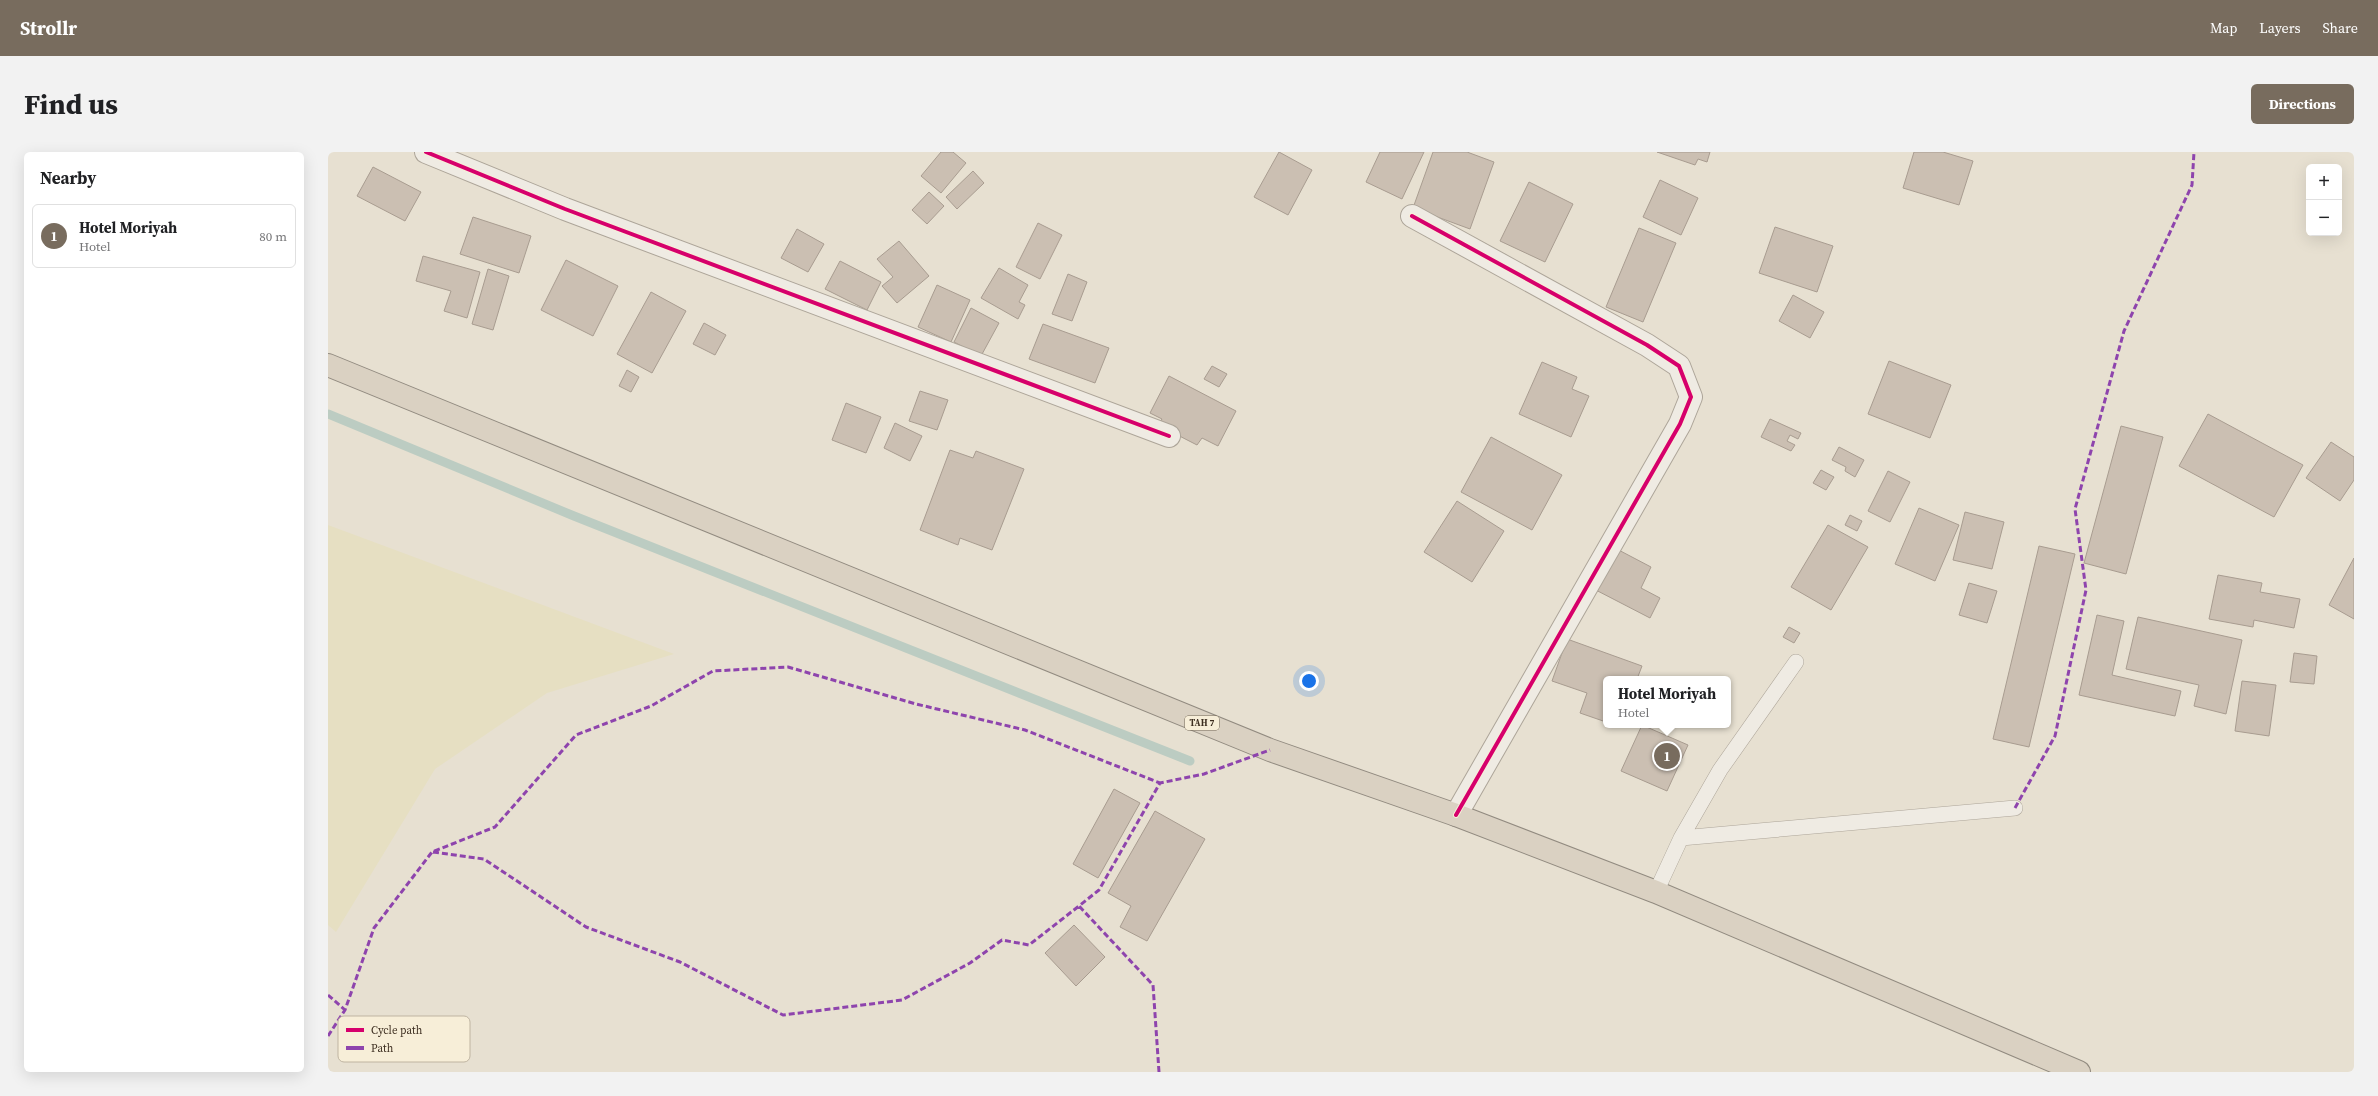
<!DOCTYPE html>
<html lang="en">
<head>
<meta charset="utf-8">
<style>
  body { margin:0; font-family:"Source Serif 4",serif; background:#f2f2f2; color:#202124 }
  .controls { position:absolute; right:12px; top:12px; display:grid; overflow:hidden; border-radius:6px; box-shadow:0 4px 16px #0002 }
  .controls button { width:36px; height:36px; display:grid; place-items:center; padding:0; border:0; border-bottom:1px solid #e0e0e0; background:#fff; color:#202124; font:20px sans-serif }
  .you { position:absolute; left:981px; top:529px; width:14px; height:14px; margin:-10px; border:3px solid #fff; border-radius:50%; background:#1a73e8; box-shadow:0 0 0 6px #1a73e833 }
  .badge { display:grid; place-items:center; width:26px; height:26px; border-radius:50%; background:#786c5e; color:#fff; font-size:13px; font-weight:700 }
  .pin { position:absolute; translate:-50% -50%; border:2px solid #fff; box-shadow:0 1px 4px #0006 }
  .popup { position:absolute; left:1275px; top:524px; width:128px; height:52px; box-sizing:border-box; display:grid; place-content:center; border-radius:6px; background:#fff; filter:drop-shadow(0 1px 3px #0005); font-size:13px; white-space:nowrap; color:#757577 }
  .popup b { font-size:15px; color:#202124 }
  .popup::after { content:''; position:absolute; left:50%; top:100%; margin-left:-8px; border:8px solid transparent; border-top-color:#fff }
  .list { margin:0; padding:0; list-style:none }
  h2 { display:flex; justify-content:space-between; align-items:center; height:52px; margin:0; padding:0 16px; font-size:17px }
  h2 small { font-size:13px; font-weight:400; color:#757577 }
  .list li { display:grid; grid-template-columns:26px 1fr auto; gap:12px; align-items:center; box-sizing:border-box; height:64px; margin:0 8px 8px; padding:0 8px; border:1px solid #e0e0e0; border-radius:6px }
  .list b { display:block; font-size:15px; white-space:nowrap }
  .list p { margin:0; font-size:13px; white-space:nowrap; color:#757577 }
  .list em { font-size:13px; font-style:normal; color:#757577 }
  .map { position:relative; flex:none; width:2026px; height:920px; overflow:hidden; border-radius:6px }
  header { display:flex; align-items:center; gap:24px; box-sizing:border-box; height:56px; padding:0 20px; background:#786c5e; color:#fff }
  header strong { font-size:19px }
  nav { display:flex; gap:22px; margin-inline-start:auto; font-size:14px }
  .intro { display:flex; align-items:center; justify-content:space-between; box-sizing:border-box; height:96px; padding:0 24px }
  h1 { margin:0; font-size:28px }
  .button { padding:10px 18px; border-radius:6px; background:#786c5e; color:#fff; font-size:14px; font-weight:700 }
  main { display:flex; gap:24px; padding:0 24px }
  aside { flex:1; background:#fff; border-radius:6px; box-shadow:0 4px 16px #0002 }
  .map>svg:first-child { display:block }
</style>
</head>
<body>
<header>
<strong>Strollr</strong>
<nav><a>Map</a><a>Layers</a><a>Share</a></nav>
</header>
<div class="intro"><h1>Find us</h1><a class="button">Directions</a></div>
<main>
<aside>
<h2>Nearby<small></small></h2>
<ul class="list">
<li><span class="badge">1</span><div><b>Hotel Moriyah</b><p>Hotel</p></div><em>80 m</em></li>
</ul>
</aside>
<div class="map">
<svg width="2026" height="920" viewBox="0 0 2026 920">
  <rect width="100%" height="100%" fill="#e7e0d1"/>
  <path fill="#e6dfc2" d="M0,373L346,502L219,541L107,617L8,780L0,773Z"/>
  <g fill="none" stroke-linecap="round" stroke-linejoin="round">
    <path stroke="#bcccc2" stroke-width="9" d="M0,262L246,364L862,609"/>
  </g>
  <path fill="#cbbfb2" stroke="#a89c90" d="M613,0H625L638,11L613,41L593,24Z
    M951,0L984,18L960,63L926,45Z
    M1052,0H1096L1074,47L1038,30Z
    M1105,0H1139L1166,10L1142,77L1085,56Z
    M1329,0H1382L1379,10L1370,7L1367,13Z
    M1586,0H1615L1645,9L1631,53L1575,36Z
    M45,15L93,40L77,69L29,44Z
    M645,19L656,31L629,57L618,45Z
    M1332,28L1370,46L1353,83L1315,65Z
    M1201,30L1245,52L1217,110L1172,89Z
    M601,40L616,54L599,72L584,58Z
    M145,65L203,84L191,121L132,102Z
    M710,71L734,83L712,127L688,115Z
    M1447,75L1505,94L1489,140L1431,121Z
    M1311,76L1348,91L1315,170L1278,155Z
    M469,77L496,92L480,120L453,106Z
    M571,89L601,124L569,151L554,134L565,125L549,107Z
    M95,104L152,120L139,166L116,159L123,139L88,129Z
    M238,108L290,134L265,184L213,158Z
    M512,109L553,130L539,158L497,137Z
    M671,116L700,133L691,150L697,153L690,167L653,146Z
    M160,117L181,124L165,178L144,172Z
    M740,122L759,130L744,169L724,162Z
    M609,133L642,148L623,190L590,175Z
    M323,140L358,159L324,221L289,202Z
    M1465,143L1496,160L1482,186L1451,169Z
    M643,156L671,171L653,204L626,190Z
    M376,171L398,183L387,203L365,192Z
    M715,172L781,196L767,231L701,207Z
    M1561,209L1623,233L1602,286L1540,262Z
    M1214,210L1249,225L1244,237L1261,244L1243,285L1191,262Z
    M884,214L899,222L891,235L876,227Z
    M299,218L311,225L303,240L291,234Z
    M841,224L908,259L890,294L874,286L869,293L830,273L834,267L822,261Z
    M592,239L620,248L609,278L581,269Z
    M518,251L553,265L538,301L504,288Z
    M1880,262L1975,313L1946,365L1851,314Z
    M1442,267L1473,281L1470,287L1462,283L1459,289L1467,293L1463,299L1433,285Z
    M567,271L594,284L582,309L556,296Z
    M1793,274L1835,285L1798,422L1756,411Z
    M1163,285L1234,323L1204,378L1133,340Z
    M2003,290L2026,305V328L2012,349L1978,326Z
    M1511,295L1536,308L1527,325L1517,319L1518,315L1504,308Z
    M622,298L645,306L648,299L696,317L664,398L632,386L630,393L592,378Z
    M1493,318L1506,325L1498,338L1485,331Z
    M1560,319L1582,330L1562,370L1540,359Z
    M1129,349L1176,379L1144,430L1096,400Z
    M1591,356L1631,373L1607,429L1567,412Z
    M1637,360L1676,370L1664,417L1625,408Z
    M1522,363L1534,369L1529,379L1517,373Z
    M1500,373L1540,395L1503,458L1463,435Z
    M1283,394L1323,415L1313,436L1332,446L1322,466L1262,435Z
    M1711,394L1747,402L1701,595L1665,587Z
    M2026,406V467L2001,453Z
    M1890,423L1934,431L1932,440L1972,447L1966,476L1926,468L1925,475L1881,467Z
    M1641,431L1669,439L1659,471L1631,463Z
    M1769,463L1796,469L1784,523L1853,539L1847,564L1751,543Z
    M1810,465L1914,488L1898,562L1866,554L1871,533L1798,517Z
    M1461,475L1472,481L1466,491L1455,485Z
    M1239,487L1314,514L1309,527H1278V570L1252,561L1259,541L1224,529Z
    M1966,501L1989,504L1986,532L1962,530Z
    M1914,529L1948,533L1941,584L1907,579Z
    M1314,573L1360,593L1339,639L1293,619Z
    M786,637L812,651L770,726L745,712Z
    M827,659L877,687L819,789L792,775L803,754L780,741Z
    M746,773L777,805L748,834L717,801Z"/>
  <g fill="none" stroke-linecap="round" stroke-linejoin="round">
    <g stroke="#ada599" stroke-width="16">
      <path id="lane" d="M1353,686L1687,656
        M1328,740L1353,686L1392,618L1468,510"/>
    </g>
    <g stroke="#ada599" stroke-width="24">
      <path id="street" d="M98,0L237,57L841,284
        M1084,64L1319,193L1351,214L1363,245L1352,272L1128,663"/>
    </g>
    <g stroke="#928b80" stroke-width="24">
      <path id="highway" d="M0,213L942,598L1128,663L1328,740L1751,920"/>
    </g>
    <use href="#lane" stroke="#efebe3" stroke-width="15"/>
    <use href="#street" stroke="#efebe3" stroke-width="22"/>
    <use href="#highway" stroke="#dad1c2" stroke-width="22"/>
    <path stroke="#8e44ad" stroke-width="3" stroke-dasharray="6 3" stroke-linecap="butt" d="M1687,656L1727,584L1758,438L1747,357L1796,179L1864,33L1866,0
      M105,700L156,707L258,775L352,810L455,863L574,848L642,811L674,788L701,793L751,754
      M0,843L17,858
      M0,884L17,858L46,776L104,700L167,675L248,583L323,554L385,519L460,515L588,552L697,578L832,631
      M831,920L825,833L751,754L771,738L832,631L876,622L942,598"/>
    <g stroke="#f7eed8" stroke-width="6">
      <path id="cycleway" d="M98,0L237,57L841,284
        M1084,64L1319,193L1351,214L1363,245L1352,272L1128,663"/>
    </g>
    <use href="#cycleway" stroke="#d6006c" stroke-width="4"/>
  </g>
  <g text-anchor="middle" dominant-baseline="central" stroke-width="3.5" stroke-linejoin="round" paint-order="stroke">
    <rect fill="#f7eed8" stroke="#756857" stroke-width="1" x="857" y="564" width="34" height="14" rx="3"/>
    <g font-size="9" font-weight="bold" fill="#3d2e20">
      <text x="874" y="571">TAH 7</text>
    </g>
  </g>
  <rect x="10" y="864" width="132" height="46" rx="6" fill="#f7eed8" stroke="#bfb4a1" stroke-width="1"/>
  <rect x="18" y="876" width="18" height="4" fill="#d6006c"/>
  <rect x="18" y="894" width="18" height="4" fill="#8e44ad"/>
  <g font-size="11" fill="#3d2e20">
    <text x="43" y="882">Cycle path</text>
    <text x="43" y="900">Path</text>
  </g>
</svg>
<div class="controls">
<button>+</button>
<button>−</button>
</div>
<div class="you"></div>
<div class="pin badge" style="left:1339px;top:604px">1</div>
<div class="popup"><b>Hotel Moriyah</b>Hotel</div>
</div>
</main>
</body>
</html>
